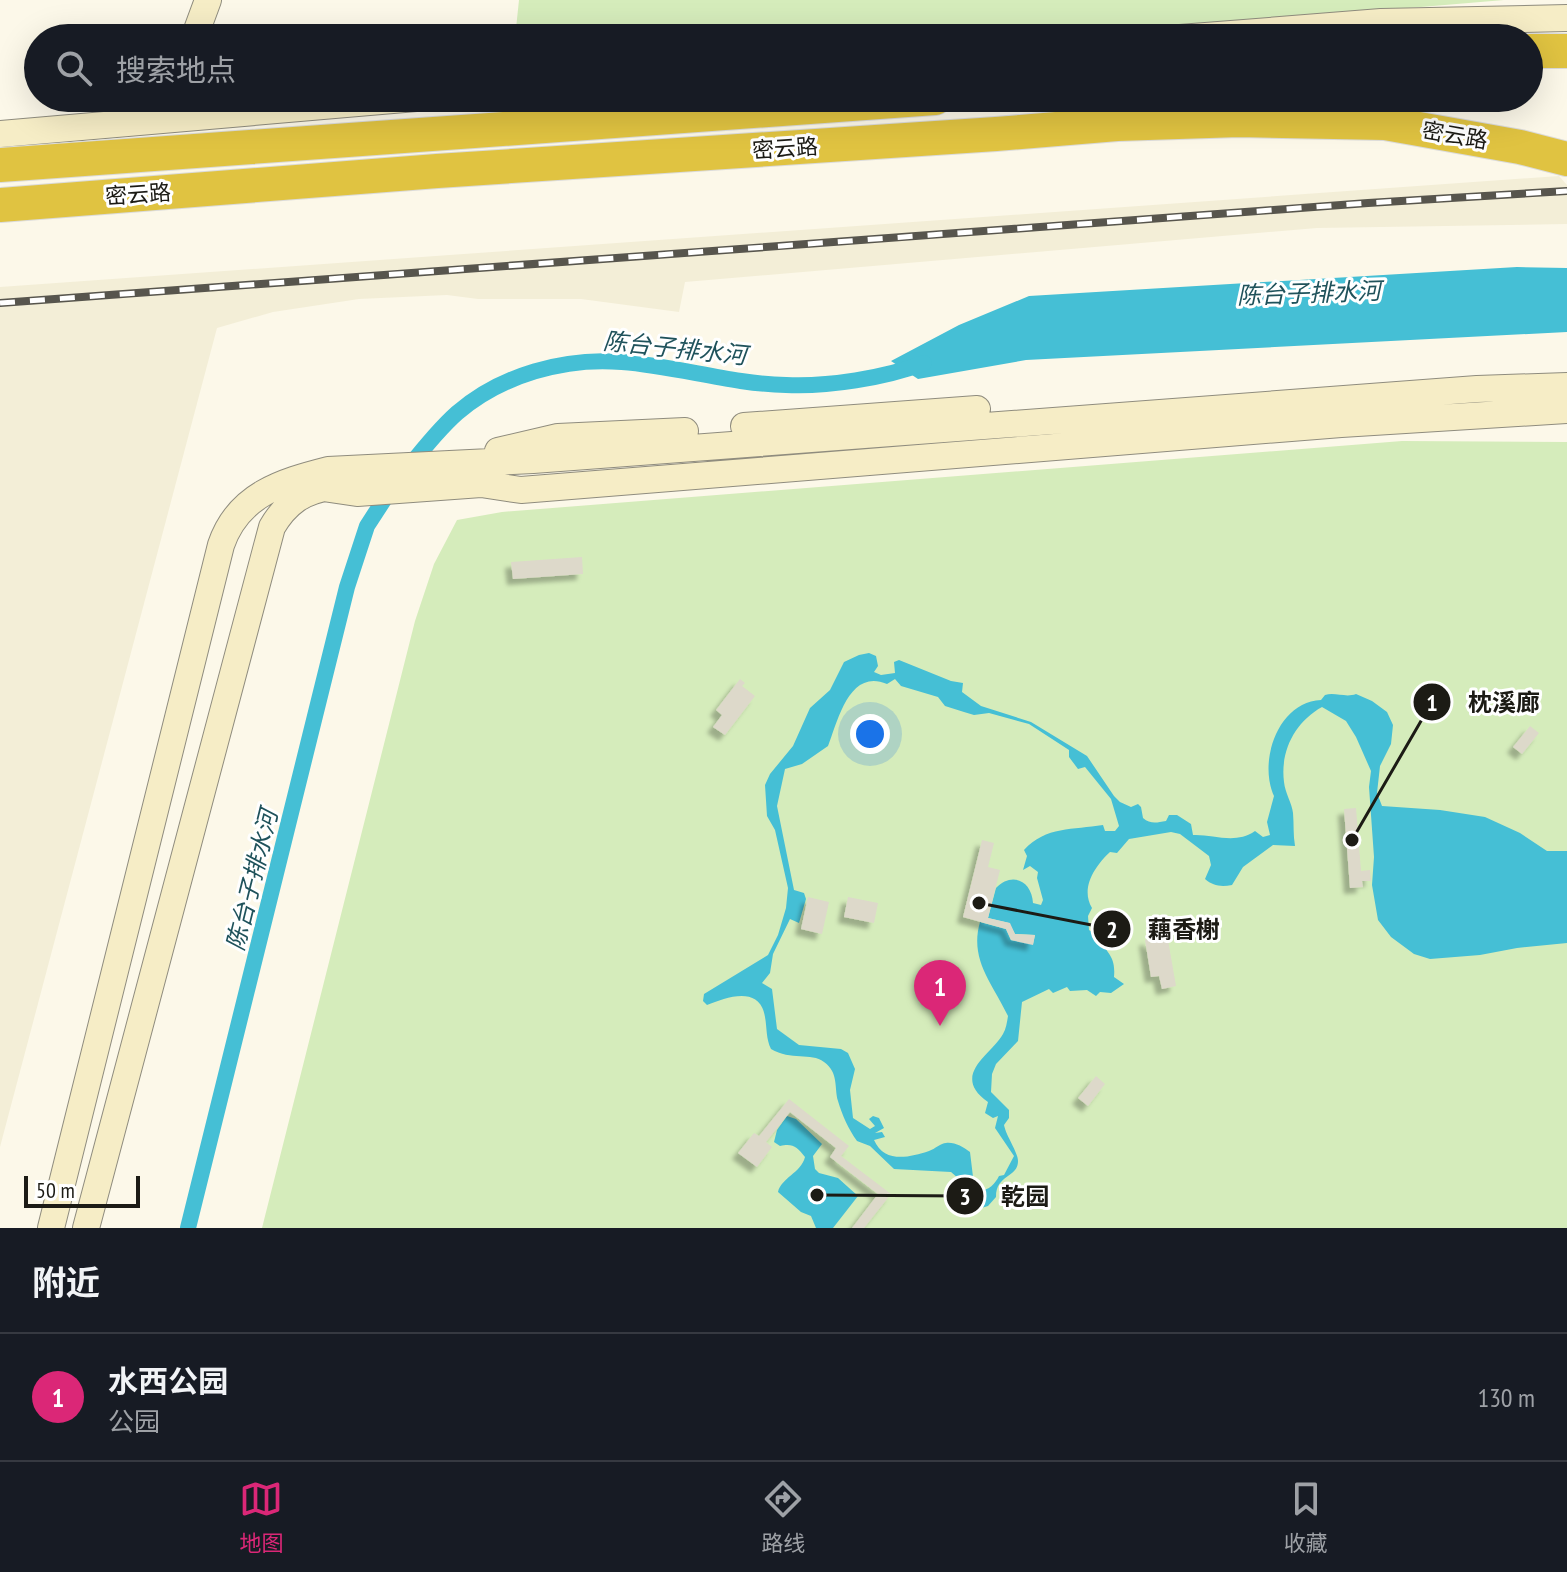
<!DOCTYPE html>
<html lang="zh">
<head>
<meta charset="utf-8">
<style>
  body { margin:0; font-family:"PT Sans Narrow","Noto Sans SC",sans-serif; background:#242831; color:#f1f3f6 }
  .scale { position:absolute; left:24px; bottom:20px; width:116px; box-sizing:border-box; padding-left:8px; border:4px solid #1c1b15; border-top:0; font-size:22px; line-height:28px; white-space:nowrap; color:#1c1b15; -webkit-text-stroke:6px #fff; paint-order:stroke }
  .you { position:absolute; left:870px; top:734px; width:28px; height:28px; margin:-20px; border:6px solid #fff; border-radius:50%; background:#1a73e8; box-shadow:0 0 0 12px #1a73e833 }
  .badge { display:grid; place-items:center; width:52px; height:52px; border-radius:50%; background:#db2777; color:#fff; font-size:26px; font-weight:700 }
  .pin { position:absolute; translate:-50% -66px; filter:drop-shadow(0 2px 4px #0008) }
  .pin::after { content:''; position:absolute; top:42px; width:28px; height:24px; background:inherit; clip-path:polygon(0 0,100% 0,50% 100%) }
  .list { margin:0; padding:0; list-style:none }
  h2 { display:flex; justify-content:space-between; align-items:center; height:104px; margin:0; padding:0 32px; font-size:34px }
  h2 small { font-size:26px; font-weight:400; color:#9ea1a6 }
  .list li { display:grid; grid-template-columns:52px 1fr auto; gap:24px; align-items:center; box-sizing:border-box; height:128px; padding:0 32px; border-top:2px solid #363941 }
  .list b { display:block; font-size:30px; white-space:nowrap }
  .list p { margin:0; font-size:26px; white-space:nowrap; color:#9ea1a6 }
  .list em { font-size:26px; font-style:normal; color:#9ea1a6 }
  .icon { flex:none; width:44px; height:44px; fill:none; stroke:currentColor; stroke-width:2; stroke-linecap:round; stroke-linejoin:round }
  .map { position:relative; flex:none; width:1567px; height:1228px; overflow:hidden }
  .search { position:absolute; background:#171b24; box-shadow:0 8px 32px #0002; left:24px; right:24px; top:24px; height:88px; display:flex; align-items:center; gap:20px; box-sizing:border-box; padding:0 28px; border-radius:44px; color:#9ea1a6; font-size:30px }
  .sheet { height:232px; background:#171b24 }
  nav { display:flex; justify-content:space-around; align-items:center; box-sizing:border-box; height:112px; border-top:2px solid #363941; background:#171b24; font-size:22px; color:#9ea1a6 }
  nav a { display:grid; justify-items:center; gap:4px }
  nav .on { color:#db2777 }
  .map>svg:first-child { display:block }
</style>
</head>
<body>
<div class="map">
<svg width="1567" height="1228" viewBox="0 0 1567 1228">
  <defs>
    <filter id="shadow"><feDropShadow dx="-6" dy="6" stdDeviation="2" flood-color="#0004"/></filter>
  </defs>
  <rect width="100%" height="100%" fill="#fcf8e9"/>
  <path fill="#f3eed7" d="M1559,176L1567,185V224L1317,228L685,282L679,312L581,299H478L447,295L359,299L273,312L217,328L0,1147V287Z"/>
  <path fill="#d5ecbb" d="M519,0H1504L1053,38H515Z
    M1402,441L1567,442V1228H262L415,621L434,564L457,520L502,512Z"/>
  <path fill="#45bfd5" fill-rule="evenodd" d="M1517,267L1567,268V332L1026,360L918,379L891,361L959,325L1029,296Z
    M869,653L876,656L878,666L874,672L881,675L895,673L894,662L899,660L951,681L963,683L962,692L981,706L1031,722L1087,756L1114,796L1120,802L1131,807L1138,804L1141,807L1143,818C1150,824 1156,823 1166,821L1169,815H1177L1191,824L1193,835C1213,834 1235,845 1255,831L1263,837L1270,835L1267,822L1274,796C1258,761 1278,702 1321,700L1325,695C1335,692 1346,698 1356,694L1372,701L1387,712L1393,725L1391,744L1380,766L1377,793L1382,806L1440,810L1485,817L1520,833L1547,851H1567V943L1517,948L1480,955L1430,959L1414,954L1391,937L1378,920L1372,885L1374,857L1369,787L1371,771L1356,737L1346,721L1322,707C1295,722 1280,751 1284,782C1285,793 1292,803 1293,813C1294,824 1293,835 1295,846L1273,845L1243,867L1232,885C1221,887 1213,886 1205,879L1211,865L1209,856L1180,834L1171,832L1129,839L1117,853L1110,852C1095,866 1080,888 1092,908L1088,916L1089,930L1100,937C1106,955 1116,954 1114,977L1124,984L1111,993L1100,992L1096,996L1087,990L1070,991L1067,987L1053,993L1049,989L1022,1002L1018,1041L996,1064L992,1074L991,1092L1009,1110V1118L1004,1125C1006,1136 1018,1152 1018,1161C1018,1178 996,1174 996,1197L988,1206L978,1209L962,1199L959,1179L951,1172L894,1169L870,1146L857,1141C849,1130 842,1115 838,1101C834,1087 839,1073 824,1062C811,1052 791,1061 771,1049C766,1039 767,1028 765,1017C760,985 727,997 707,1005L703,1001L704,994L768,955L778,935L786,908L788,888L775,830L767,816L765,785L770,774L793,746L810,708L830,690L844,662L859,655ZM895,679L901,686L938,697L945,706L964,712L974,715L989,713L1029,724L1069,750V757L1078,769L1085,767L1111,799L1119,826L1115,831H1105L1103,825C1073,830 1046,826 1024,850L1027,856L1023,870L1030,866L1038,872L1037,878L1043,900L1041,905L1033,903C1032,881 1012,871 996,888L988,918L1009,923L1015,934L1035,935L1033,944L1011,940L1006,929L980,922C969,960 993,984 1008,1016C1007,1022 1006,1029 1003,1034C991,1055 950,1075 988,1102L985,1113L993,1118L998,1116L995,1128L1014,1156L1004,1175L999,1176C995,1184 989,1190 980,1191L974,1185L970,1152C963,1147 955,1142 946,1143C941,1143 935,1149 929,1151C908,1158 884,1163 874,1140L885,1137L882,1132L875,1133L884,1128L879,1118L873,1116L869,1119L875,1126L870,1129L853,1118L850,1090L855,1069L848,1053L841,1049L799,1045L777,1029L772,989L762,983L770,973L773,954L790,919L799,923L806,899L804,893L794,890L777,806L785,769L802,764L828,746C838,721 849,668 887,684Z
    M787,1116L796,1119L822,1144L813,1156L815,1169L819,1173L838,1178L858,1196L833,1228H816L811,1216L801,1212L778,1192C781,1178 801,1173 805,1157C797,1147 793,1143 780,1146L774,1142L777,1130Z"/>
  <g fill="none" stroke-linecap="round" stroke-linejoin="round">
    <path stroke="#45bfd5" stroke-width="16" d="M408,468C423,449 439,429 457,413C501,375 565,357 622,362C677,366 731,384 786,385C827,387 885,378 924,363
      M188,1228L347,587L367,526L391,489"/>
  </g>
  <path fill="#ddd9ca" filter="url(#shadow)" d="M582,557L583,574L513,579L511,562Z
    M740,679L745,683L742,686L755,696L725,735L713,727L722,715L716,710Z
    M1530,726L1539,733L1522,754L1513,747Z
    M1356,808L1361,871L1370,870L1371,881H1362L1363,887L1350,888L1344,809Z
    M982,840L994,843L988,867L1000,870L988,918L1010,923L1015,934L1035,935L1033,945L1011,940L1006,929L963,917Z
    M808,897L829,902L822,934L801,929Z
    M848,897L878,903L874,923L844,917Z
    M1150,939L1151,943L1168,940L1176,986L1162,989L1159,976L1151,977L1145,940Z
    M1096,1076L1105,1084L1088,1106L1078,1098Z
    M789,1099L849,1146L841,1156L891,1194L864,1228H852L878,1194L830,1157L836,1148L790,1112L766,1142L772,1147L757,1167L738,1153L754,1133L759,1136Z"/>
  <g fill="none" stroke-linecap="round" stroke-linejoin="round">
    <g stroke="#8f8c7e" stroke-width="28">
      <path id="secondary" d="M194,38L208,0
        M1180,38L1381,22L1567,18
        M0,134L416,98
        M744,426L977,409
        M498,451L558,437L685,431
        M323,488L357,493L481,484L521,490L1341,424L1567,410
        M51,1228L221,545C238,495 281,482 328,470L533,460L1477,389L1567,386
        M86,1228L272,527C286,503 304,490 331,487"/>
    </g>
    <g stroke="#dbdbda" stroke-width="36">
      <path id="highway" d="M1529,51H1567
        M0,165L935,98
        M0,205L437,171L996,134L1117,124L1239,120L1385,123L1520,147L1567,159"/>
    </g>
    <use href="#secondary" stroke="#f6edc6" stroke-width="26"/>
    <use href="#highway" stroke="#e0c341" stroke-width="34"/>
    <g stroke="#57554d" stroke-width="8">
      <path id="rail" d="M0,303L1368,203L1567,191"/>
    </g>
    <use href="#rail" stroke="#fff" stroke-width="5" stroke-dasharray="15" stroke-linecap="butt"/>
  </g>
  <g text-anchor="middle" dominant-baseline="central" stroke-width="6" stroke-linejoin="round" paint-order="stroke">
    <g font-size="22" fill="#1c1b15" stroke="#fff">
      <text transform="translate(1455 135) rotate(10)">密云路</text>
      <text transform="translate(785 148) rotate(-4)">密云路</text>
      <text transform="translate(138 194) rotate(-4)">密云路</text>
    </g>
    <g font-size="24" font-style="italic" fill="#1f525b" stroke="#fff">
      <text transform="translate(1309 293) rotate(-2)">陈台子排水河</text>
      <text transform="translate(675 348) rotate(6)">陈台子排水河</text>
      <text transform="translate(252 880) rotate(-76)">陈台子排水河</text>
    </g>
  </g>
  <path fill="none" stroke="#1c1b15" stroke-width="3" d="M1352 840L1432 702M979 903L1112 929M817 1195L965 1196"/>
  <g fill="#1c1b15" stroke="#fff" stroke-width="3">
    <circle cx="1352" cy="840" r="8"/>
    <circle cx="979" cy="903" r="8"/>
    <circle cx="817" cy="1195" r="8"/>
    <circle cx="1432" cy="702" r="20"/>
    <circle cx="1112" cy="929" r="20"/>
    <circle cx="965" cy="1196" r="20"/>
  </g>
  <g font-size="24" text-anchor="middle" font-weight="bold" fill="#fff">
    <text x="1432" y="711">1</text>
    <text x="1112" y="938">2</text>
    <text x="965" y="1205">3</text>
  </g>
  <g font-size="24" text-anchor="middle" font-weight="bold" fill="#1c1b15" stroke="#fff" stroke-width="6" stroke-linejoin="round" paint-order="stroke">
    <text x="1504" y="711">枕溪廊</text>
    <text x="1184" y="938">藕香榭</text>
    <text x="1025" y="1205">乾园</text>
  </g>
</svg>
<div class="scale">50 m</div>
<div class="you"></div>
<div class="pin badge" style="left:940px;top:1026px">1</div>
<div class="search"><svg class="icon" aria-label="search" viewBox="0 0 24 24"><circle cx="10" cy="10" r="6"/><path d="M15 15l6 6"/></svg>搜索地点</div>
</div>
<section class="sheet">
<h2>附近<small></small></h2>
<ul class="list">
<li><span class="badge">1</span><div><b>水西公园</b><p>公园</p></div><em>130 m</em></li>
</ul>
</section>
<nav>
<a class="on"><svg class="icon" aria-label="map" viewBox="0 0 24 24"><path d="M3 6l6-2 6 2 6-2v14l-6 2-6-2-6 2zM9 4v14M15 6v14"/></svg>地图</a>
<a><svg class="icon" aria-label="directions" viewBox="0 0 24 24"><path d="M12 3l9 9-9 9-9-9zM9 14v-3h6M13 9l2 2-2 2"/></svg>路线</a>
<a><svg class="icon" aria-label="saved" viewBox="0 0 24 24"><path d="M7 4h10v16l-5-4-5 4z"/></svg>收藏</a>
</nav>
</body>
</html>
